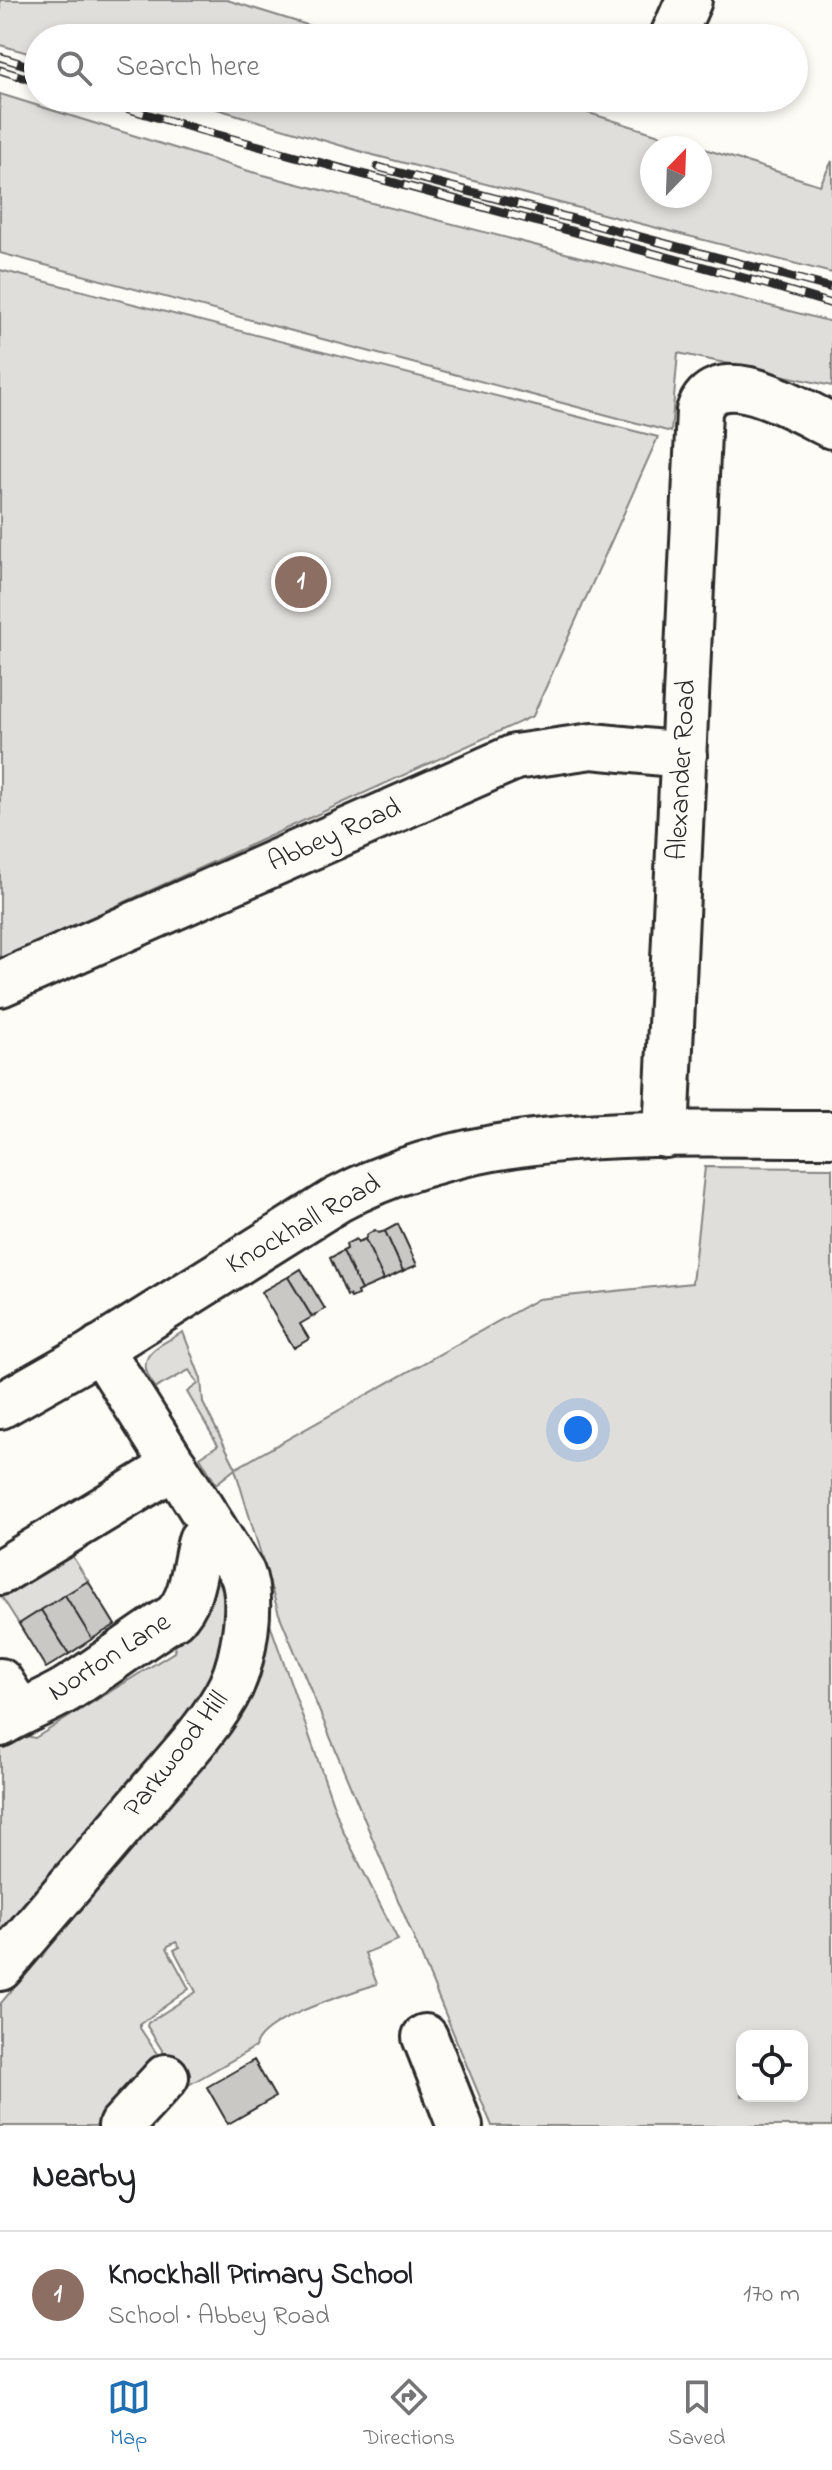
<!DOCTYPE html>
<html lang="en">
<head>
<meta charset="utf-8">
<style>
  body { margin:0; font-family:"Indie Flower",sans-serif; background:#f6f6f6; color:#202124 }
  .controls { position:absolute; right:24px; bottom:24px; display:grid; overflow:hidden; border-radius:16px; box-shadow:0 4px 12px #0003 }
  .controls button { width:72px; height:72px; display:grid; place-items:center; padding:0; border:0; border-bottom:2px solid #e0e0e0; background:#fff; color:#202124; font:40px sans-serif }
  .compass { position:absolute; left:640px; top:136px; width:72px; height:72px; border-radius:50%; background:#fff; box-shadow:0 4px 12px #0003; rotate:23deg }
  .you { position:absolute; left:578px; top:1430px; width:28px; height:28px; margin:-20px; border:6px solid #fff; border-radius:50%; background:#1a73e8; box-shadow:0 0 0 12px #1a73e833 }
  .badge { display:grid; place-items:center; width:52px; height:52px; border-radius:50%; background:#1f6fb2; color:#fff; font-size:26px; font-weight:700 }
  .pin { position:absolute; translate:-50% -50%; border:4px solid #fff; box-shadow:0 2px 8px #0006 }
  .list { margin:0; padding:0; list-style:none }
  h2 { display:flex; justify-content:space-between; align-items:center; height:104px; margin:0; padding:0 32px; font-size:34px }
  h2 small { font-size:26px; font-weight:400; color:#757577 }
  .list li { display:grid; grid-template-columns:52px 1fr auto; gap:24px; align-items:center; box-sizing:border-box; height:128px; padding:0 32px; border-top:2px solid #e0e0e0 }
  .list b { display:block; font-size:30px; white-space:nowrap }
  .list p { margin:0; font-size:26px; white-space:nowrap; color:#757577 }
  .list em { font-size:26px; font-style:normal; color:#757577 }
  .icon { flex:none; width:44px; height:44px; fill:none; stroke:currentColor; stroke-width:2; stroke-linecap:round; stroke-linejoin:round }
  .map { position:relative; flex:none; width:832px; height:2126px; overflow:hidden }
  .search { position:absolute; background:#fff; box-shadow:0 4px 12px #0003; left:24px; right:24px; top:24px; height:88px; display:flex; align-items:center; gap:20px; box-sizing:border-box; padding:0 28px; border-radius:44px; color:#757577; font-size:30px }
  .sheet { height:232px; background:#fff }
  nav { display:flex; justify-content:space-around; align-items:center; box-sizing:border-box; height:112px; border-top:2px solid #e0e0e0; background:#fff; font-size:22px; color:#757577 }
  nav a { display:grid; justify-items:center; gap:4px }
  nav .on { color:#1f6fb2 }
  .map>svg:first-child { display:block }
</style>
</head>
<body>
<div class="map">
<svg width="832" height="2126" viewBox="0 0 832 2126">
  <rect width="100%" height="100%" fill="#fdfcf7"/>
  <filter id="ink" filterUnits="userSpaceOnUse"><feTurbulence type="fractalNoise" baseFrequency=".0125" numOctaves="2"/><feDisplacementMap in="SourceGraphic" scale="16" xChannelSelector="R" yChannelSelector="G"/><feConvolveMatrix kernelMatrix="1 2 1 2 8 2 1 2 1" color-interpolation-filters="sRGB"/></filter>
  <g filter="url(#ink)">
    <path fill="#dfdeda" stroke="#858482" stroke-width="2" fill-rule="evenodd" d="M0,0H227L349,38H38V56L0,45Z
      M0,94L252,172L832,322V386L678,353L671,432L0,253Z
      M180,98H541L820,185L832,161V273L373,155ZM652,148H700V196H652Z
      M0,270L658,437L533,716L0,959Z
      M705,1167L832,1168V2126H492L279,1614L235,1469L216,1484L200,1457L218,1445L187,1392L198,1384L189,1370L156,1388C130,1356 157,1347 183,1332L201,1379L203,1403L236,1468L538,1299L692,1283ZM742,2036H802V2096H742Z
      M67,1548L88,1581L19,1624L0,1594Z
      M218,1568L228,1579L223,1674L0,1949V1741L13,1733L35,1738L174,1652L178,1634Z
      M270,1624L342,1829L398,1940L365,1953L377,1984C351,1993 260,2019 255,2047L185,2087L147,2026L148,2023L196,1992L174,1950L180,1947L176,1942L168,1946L167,1948L189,1989L140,2024V2028L161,2060L105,2126H0V2004L197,1773L246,1706L257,1686L261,1675Z"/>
    <path fill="#c9c8c4" stroke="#2b2b2b" stroke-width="2" d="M398,1224L417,1265L403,1271L385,1231Z
      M375,1230L379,1233L385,1231L403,1271L384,1280L365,1239L368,1234Z
      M356,1239L358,1242L365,1239L384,1280L361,1290L343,1251L347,1249L346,1244Z
      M343,1251L361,1290L357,1292L358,1295L351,1298L349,1295L347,1296L330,1258Z
      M301,1269L325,1309L312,1317L288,1277Z
      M288,1277L312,1317L300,1324L309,1339L294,1348L261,1292Z
      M88,1581L115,1625L92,1639L65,1595Z
      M65,1595L92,1639L69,1654L41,1610Z
      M41,1610L69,1654L46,1668L19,1624Z
      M254,2060L275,2097L228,2124L207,2087Z"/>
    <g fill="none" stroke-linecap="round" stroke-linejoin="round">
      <g stroke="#2b2b2b" stroke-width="50">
        <path id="minor" d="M672,38L689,0
          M0,984L515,757L592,746L684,755
          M666,1135L699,411C716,357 801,412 832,426
          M0,1406L90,1355L337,1200C486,1120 669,1135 832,1134
          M0,1572L175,1466
          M0,1681L20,1712
          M0,1724C21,1711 44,1703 66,1690C103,1667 137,1640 174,1617C194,1599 194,1565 201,1540L215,1530
          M0,1968C49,1911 97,1854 146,1797C175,1762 211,1727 231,1686C243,1660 254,1601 242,1573L100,1348
          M425,2037L460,2126
          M121,2126L166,2077"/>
      </g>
      <use href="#minor" stroke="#fdfcf7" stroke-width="44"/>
      <g stroke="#2b2b2b" stroke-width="9">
        <path id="rail" d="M0,57L38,69
          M0,70L38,82
          M92,98L200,130L759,282L832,304
          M378,167L832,288"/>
      </g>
      <use href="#rail" stroke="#fdfcf7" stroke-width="6" stroke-dasharray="18" stroke-linecap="butt"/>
    </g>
  </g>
  <g text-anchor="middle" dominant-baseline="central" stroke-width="7" stroke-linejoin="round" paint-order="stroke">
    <g font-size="28" fill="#2b2b2b" stroke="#fdfcf7">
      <text transform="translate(683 770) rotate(-87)">Alexander Road</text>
      <text transform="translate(335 836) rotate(-24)">Abbey Road</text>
      <text transform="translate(304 1225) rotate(-30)">Knockhall Road</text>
      <text transform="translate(110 1658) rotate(-33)">Norton Lane</text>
      <text transform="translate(177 1755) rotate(-52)">Parkwood Hill</text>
    </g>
  </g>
</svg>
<div class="controls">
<button><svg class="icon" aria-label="locate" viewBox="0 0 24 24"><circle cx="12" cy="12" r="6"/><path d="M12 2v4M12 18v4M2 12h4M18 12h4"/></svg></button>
</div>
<svg class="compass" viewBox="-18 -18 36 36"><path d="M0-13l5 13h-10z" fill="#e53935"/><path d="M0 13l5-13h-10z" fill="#757577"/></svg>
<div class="you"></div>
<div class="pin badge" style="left:301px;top:582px;background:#8d6e63">1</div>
<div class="search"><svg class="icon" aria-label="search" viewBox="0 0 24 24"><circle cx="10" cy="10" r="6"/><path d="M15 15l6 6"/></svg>Search here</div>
</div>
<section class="sheet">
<h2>Nearby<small></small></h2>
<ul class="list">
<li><span class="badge" style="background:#8d6e63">1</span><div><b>Knockhall Primary School</b><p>School · Abbey Road</p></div><em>170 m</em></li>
</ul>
</section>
<nav>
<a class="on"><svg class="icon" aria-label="map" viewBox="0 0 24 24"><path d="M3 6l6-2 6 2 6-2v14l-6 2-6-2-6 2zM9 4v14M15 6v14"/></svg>Map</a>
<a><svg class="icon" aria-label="directions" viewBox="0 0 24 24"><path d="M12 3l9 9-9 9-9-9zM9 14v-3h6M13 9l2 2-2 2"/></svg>Directions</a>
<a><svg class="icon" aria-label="saved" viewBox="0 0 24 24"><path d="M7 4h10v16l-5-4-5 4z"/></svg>Saved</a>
</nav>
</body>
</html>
